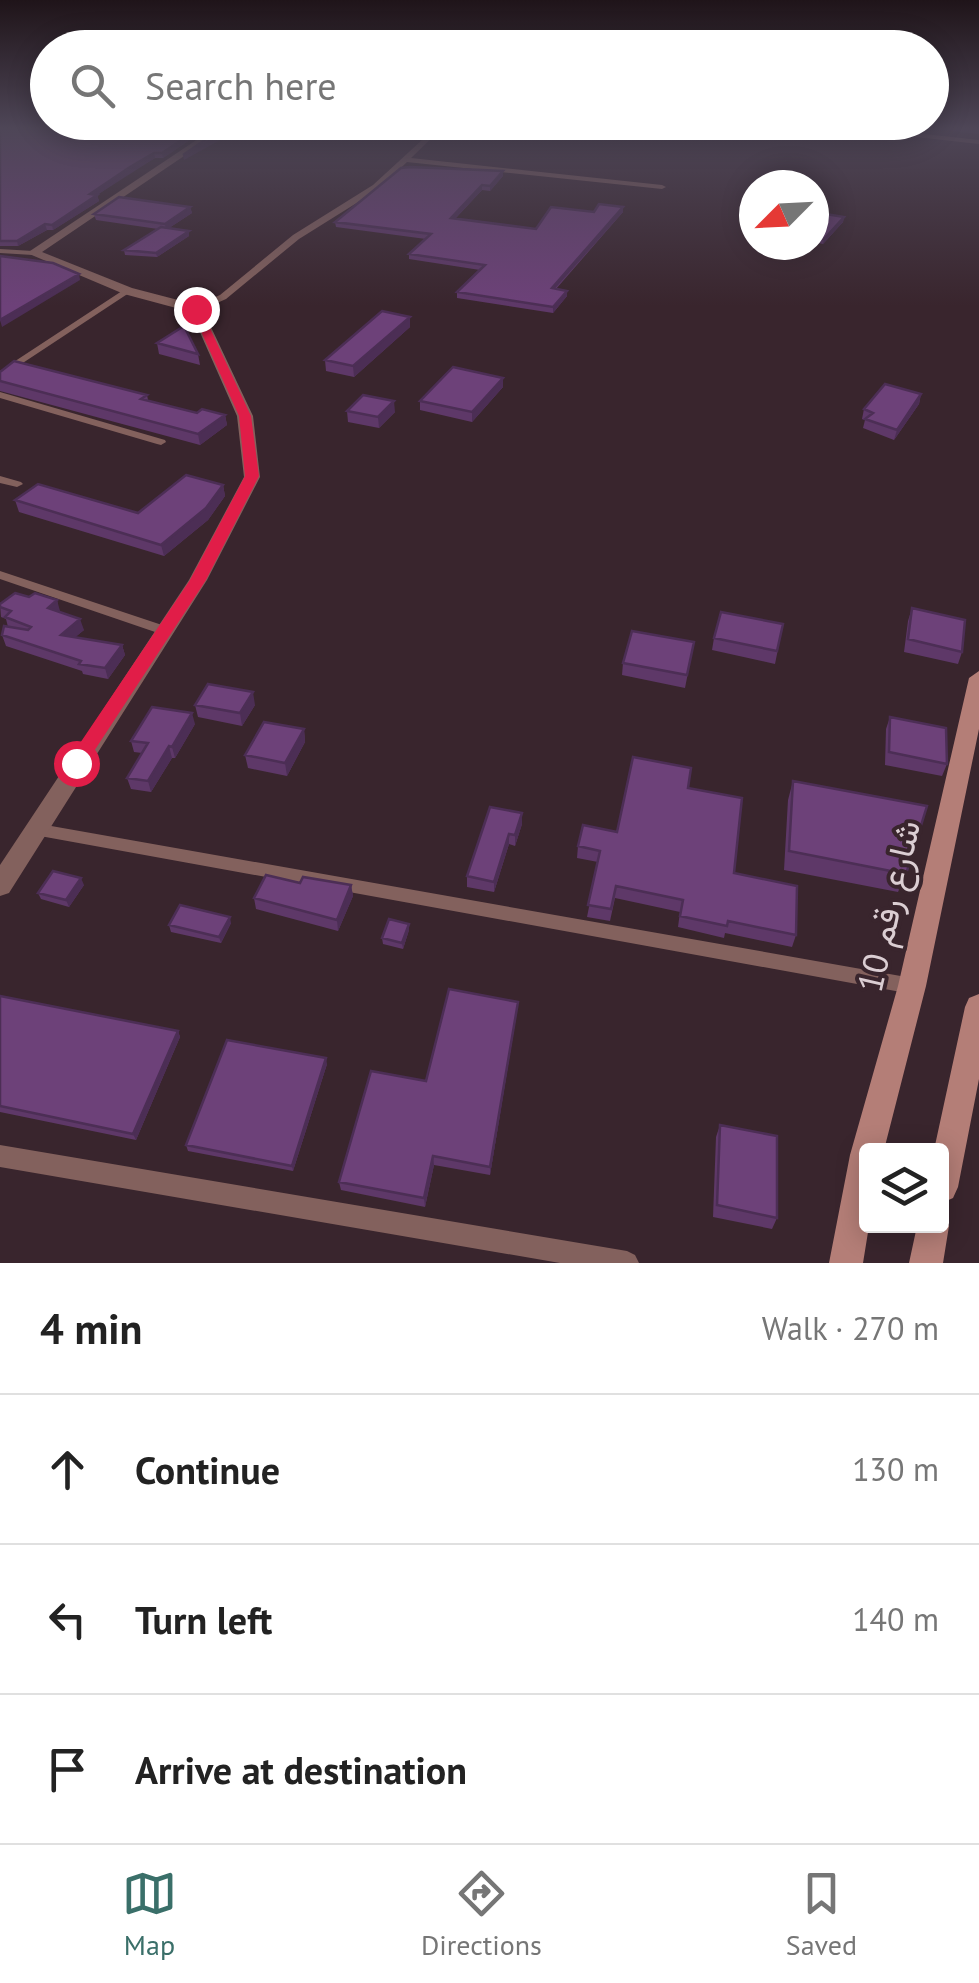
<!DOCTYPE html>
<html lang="en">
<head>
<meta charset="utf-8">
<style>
  body { margin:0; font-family:"PT Sans",Vazirmatn,sans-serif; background:#f6f6f6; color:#222 }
  .controls { position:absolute; right:30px; bottom:30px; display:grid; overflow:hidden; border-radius:10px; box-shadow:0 5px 25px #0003 }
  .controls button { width:90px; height:90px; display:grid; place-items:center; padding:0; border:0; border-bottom:2px solid #e0e0e0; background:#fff; color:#222; font:50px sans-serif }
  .compass { position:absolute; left:739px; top:170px; width:90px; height:90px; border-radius:50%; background:#fff; box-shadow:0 5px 25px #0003; rotate:246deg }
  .stop { position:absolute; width:30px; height:30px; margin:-22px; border:8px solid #e11d48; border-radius:50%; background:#fff }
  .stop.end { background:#e11d48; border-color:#fff; box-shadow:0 2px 10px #0008 }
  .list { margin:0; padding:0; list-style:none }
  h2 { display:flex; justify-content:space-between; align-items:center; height:130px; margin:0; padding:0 40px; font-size:42px }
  h2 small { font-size:32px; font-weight:400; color:#767676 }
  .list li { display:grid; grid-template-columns:65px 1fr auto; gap:30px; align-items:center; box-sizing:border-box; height:150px; padding:0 40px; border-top:2px solid #e0e0e0 }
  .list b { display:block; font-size:38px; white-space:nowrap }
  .list em { font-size:32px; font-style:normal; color:#767676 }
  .icon { flex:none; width:55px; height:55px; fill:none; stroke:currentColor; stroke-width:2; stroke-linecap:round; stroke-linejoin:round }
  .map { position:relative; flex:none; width:979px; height:1263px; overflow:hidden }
  .search { position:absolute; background:#fff; box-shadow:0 5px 25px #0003; left:30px; right:30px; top:30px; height:110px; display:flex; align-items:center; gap:25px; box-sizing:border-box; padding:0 35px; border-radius:55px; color:#767676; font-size:38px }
  .sheet { height:580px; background:#fff }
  nav { display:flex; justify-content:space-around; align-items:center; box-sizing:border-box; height:140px; border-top:2px solid #e0e0e0; background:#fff; font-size:28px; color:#767676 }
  nav a { display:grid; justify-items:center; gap:5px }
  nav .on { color:#3a6f69 }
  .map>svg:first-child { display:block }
</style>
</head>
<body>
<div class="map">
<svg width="979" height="1263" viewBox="0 0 979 1263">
  <rect width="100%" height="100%" fill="#39252d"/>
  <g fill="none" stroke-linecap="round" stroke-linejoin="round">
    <path fill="#83615d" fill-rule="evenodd" d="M434,129H441L411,158L662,185L666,187L662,189L407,162L379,189L299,239L226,299L199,311H193V307L220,295L293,235L373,185Z
      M791,129L916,133L979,140V144L916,137Z
      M0,249L33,251L37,253L33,255L0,253Z
      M125,289L132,291L0,378V371Z
      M0,392L165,440L166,442L161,445L157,444L0,398Z
      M0,476L21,482L23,484L17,487L0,483Z
      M0,571L168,627L170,630L168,633H158L0,579Z
      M40,824L912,978L919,980L921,986L919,992L912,994L40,836L34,835L32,830L34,825Z
      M0,1145L627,1251L635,1255L639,1263H560L0,1167Z"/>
    <path fill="#83615d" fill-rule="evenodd" d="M213,129H224L42,252L132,288L201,306L253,416L260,477L207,580L9,893L0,896V865L189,580L244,477L237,416L191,312L124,294L27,253Z"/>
    <path fill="#b47e77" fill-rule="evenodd" d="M979,671V729L926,986L884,1150H866V1226H869L863,1263H829L850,1155L898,986L969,678Z
      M979,994V1079L958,1187L953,1198L942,1203V1150H934L965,1007L969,998Z
      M942,1213L949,1226L943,1263H909L917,1226H942Z"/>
  </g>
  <path fill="#5e3868" d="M0,129H206L163,158H155L131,172L97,195L99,201L53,230H47L18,246H0Z
    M441,129H510V131H486L480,138L441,136Z
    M936,129H979V134Z
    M503,176L490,191L482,190L455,219L536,229L594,212H623L556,289L567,296L553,313L457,298V292L480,270L409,259V254L426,239L336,227L335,222Z
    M190,207L192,213L169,228L189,231V236L157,257L125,255L124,250L158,229L96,220L94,214Z
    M814,212L844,217L843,222L823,244L814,242Z
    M410,317V327L354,377L326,371L325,360Z
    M157,343L198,354L200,365L159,354Z
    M0,372L147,395L148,400L197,413L225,415L227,425L200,445L0,391Z
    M503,378V387L472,422L420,410V401Z
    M921,394L919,404L894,440L863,428L865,420L862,419L864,409Z
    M347,411L395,412L379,428L348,422Z
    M223,485L225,496L208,520L164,556L19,512L15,500L138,513Z
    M29,597L57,600L59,612L84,630L75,637L122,645L125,655L108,679L83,674L82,671L6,646L2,635L8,627L6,619L1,617L0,604Z
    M912,608L962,652L958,664L904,652L908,621Z
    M783,624L775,664L712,650L714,638Z
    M694,642L685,688L622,675L623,663Z
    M195,705H255L242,726L198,717Z
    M890,717L947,764L942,776L885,765L886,729Z
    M195,724L175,758H172L151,792L131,789L127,778L142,753L134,752L131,741Z
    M304,729L305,742L287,776L248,768L245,755Z
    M793,781L906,874L898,892L784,870L788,800Z
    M688,788L734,873L796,935L792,947L725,933L724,938L678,927L680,912L615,898L610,921L587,917L598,862L577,858L578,846L617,832Z
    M522,813V824L515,846L509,844L494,892L467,887V876Z
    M300,883L351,885L353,896L338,931L256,909L254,898Z
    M84,885L69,907L41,899L38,893Z
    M231,923L221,943L171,932L169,925Z
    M409,930L403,949L383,944L382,938Z
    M0,996L178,1031L180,1037L136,1140L0,1112Z
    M517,1011L490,1175L434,1165L425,1207L341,1190L339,1182L426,1081Z
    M327,1064L293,1171L188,1151L186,1145Z
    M720,1125L777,1218L772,1229L713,1217L716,1137Z"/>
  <path fill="#4c2e55" d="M198,129H206L163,158L162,153Z
    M231,129H240L184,160L183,155Z
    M154,153L155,158L97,195L99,201L53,230L52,225L90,194Z
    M503,171V176L490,191V186Z
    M482,185V190L451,223V218Z
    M190,207L192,213L166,230L165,224Z
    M623,207V212L551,293L552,288Z
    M844,217L843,222L823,244L824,239Z
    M45,224L47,230L18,246L17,241Z
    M189,231V236L157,257L156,253Z
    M79,274L80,280L2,327L0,320Z
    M567,291V296L553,313V307Z
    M410,317V327L354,377L353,366Z
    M503,378V387L472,422V412Z
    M921,394L919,404L894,440L897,430Z
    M394,401L395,412L379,428L378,417Z
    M225,415L227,425L200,445L198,434Z
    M223,485L225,496L208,520L164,556L161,545Z
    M57,600L60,611L51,619L48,608Z
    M80,619L84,630L65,646L61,635Z
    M122,645L125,655L108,679L105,668Z
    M253,692L255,705L242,726L240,713Z
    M192,713L195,724L175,758L172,747Z
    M304,729L305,742L287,776L285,763Z
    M169,746L172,758L151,792L148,781Z
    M522,813V824L515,846V835Z
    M509,834V844L494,892V882Z
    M81,878L84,885L69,907L66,900Z
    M351,885L353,896L338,931L337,920Z
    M230,917L231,923L221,943L219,937Z
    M409,924V930L403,949L402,943Z
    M518,1002L517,1011L490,1175V1167Z
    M178,1031L180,1037L136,1140L133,1134Z
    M326,1058L327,1064L293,1171L292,1166Z
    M433,1156L434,1165L425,1207L424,1198Z"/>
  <path fill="#6d4179" stroke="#4c2e55" stroke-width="2.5" d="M0,129H198L162,153H154L130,167L90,194L97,195L52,225L45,224L17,241H0Z
    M221,129H231L183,155Z
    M441,129H482L480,132Z
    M410,167L503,171L490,186L482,185L451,218L536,229L551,207L594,212L599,204L623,207L552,288L567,291L553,307L457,292L485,265L409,254L431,234L335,222L401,168Z
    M119,197L190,207L165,224L94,214Z
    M814,212L844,217L824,239L814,238Z
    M161,227L189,231L156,253L124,250Z
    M0,256L53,263L79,274L0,320Z
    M382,311L410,317L353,366L325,360Z
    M184,326L198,354L157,343Z
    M14,361L147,395L141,399L197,413L202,409L225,415L198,434L0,381V372Z
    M453,367L503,378L472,412L420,401Z
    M885,384L921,394L897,430L865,419L873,413L864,409Z
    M363,395L394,401L378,417L347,411Z
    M186,475L223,485L206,508L161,545L15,500L38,484L138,513Z
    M15,593L29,597L35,593L57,600L48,608L80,619L61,635L122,645L105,668L79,664L81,661L2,635L4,626L28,630L31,627L5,617L11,611L0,607V604Z
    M912,608L965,620L962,652L908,639Z
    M721,612L783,624L777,651L714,638Z
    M632,631L694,642L687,675L623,663Z
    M208,684L253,692L240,713L195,705Z
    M152,707L192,713L172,747L169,746L148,781L127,778L148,743L131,741Z
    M890,717L946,728L947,764L889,752Z
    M264,722L304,729L285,763L245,755Z
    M633,757L691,768L688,788L742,798L734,873L797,886L796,935L728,921L727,926L680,916L683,900L616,886L611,909L588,905L600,851L578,846L583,825L617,832Z
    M793,781L927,806L906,874L789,851Z
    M490,807L522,813L515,835L509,834L494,882L467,876Z
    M53,871L81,878L66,900L38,893Z
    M266,875L300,883L303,877L351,885L337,920L254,898Z
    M180,905L230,917L219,937L169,925Z
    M389,919L409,924L402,943L382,938Z
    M449,989L518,1002L490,1167L433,1156L424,1198L339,1182L371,1071L426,1081Z
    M0,996L178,1031L133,1134L0,1106Z
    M227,1040L326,1058L292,1166L186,1145Z
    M720,1125L777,1136V1218L717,1205Z"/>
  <linearGradient id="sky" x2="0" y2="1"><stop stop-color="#1f1419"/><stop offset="0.42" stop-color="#4e4657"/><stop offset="1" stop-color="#4e4657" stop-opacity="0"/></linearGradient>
  <rect width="979" height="306" fill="url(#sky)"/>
  <path fill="#e11d48" d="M196,306L201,309L251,416L259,476L206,580L83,768L76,770L67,763L70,758L190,580L245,476L239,416L191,309Z"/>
  <g text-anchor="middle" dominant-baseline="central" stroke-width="8" stroke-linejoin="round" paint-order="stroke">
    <g font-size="35" fill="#dbced3" stroke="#39252d">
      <text transform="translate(888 906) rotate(-77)">شارع رقم 10</text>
    </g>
  </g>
</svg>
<div class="controls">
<button><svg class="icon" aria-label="layers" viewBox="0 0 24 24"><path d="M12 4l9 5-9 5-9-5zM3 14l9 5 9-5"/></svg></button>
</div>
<svg class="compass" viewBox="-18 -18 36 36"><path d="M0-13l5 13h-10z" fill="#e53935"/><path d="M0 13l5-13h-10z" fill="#767676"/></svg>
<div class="stop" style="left:76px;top:763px"></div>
<div class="stop end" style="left:196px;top:309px"></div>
<div class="search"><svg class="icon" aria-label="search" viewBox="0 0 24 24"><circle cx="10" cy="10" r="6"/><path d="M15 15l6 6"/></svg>Search here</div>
</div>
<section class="sheet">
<h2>4 min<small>Walk · 270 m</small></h2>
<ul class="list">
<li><svg class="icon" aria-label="ahead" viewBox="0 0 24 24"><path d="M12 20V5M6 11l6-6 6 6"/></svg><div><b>Continue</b></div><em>130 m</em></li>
<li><svg class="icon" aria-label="left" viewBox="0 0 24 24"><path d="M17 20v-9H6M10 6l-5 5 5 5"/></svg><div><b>Turn left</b></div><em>140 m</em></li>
<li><svg class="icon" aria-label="arrive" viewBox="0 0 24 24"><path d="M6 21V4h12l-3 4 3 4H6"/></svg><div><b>Arrive at destination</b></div></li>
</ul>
</section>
<nav>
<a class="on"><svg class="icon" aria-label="map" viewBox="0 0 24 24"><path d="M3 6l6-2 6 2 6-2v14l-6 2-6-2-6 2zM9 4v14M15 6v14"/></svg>Map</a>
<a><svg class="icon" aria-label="directions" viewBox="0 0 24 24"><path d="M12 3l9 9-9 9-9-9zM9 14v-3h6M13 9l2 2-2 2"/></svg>Directions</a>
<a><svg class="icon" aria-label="saved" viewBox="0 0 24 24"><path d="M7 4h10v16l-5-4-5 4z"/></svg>Saved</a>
</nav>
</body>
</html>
